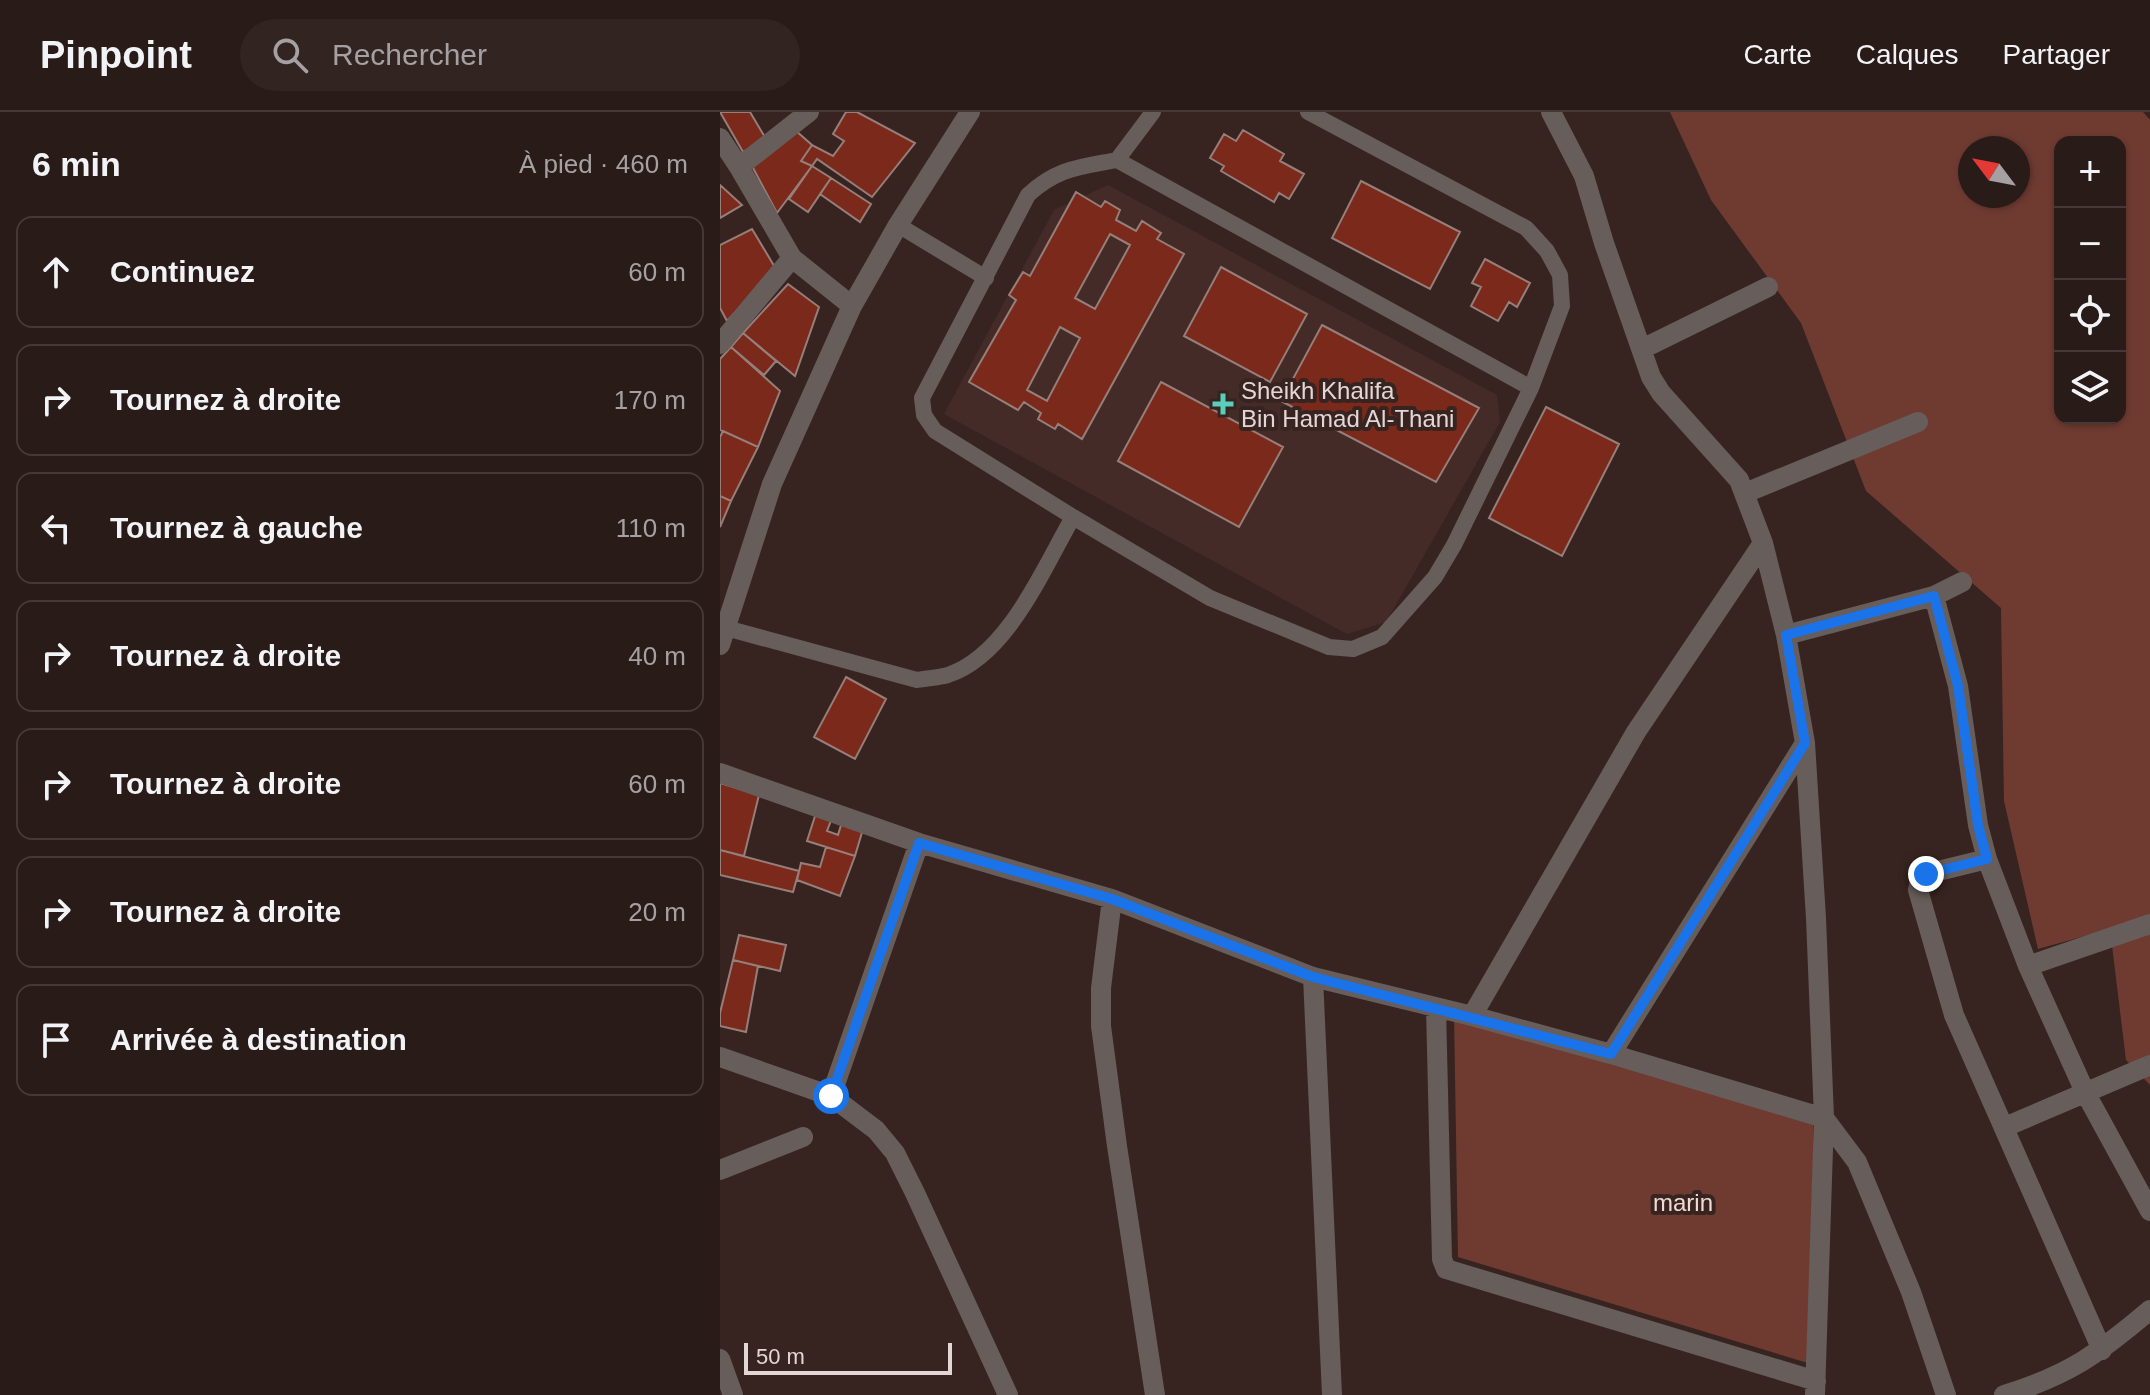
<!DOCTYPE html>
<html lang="fr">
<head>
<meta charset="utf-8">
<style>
  body { margin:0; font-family:Arial,sans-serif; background:#312421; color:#f1f3f6 }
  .controls { position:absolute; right:24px; top:24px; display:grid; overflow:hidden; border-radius:16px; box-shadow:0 2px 6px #0004 }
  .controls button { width:72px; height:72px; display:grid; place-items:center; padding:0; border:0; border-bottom:2px solid #453937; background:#291b18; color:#f1f3f6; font:40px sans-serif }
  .compass { position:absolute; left:1238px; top:24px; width:72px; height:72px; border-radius:50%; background:#291b18; box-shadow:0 2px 6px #0004; rotate:302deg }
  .scale { position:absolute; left:24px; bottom:20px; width:208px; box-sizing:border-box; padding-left:8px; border:4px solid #e3d6d4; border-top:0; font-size:22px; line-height:28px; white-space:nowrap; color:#e3d6d4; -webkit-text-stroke:6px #372420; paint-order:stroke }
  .stop { position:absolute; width:24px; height:24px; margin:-18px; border:6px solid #1a73e8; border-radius:50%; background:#fff }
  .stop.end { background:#1a73e8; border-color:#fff; box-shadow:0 2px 8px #0008 }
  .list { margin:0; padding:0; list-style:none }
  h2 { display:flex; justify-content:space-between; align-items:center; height:104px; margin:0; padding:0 32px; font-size:34px }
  h2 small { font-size:26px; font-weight:400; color:#a5a1a2 }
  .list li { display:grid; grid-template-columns:52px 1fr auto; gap:24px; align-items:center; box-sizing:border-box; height:112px; margin:0 16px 16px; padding:0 16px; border:2px solid #453937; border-radius:16px }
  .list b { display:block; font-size:30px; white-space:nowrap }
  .list em { font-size:26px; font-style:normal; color:#a5a1a2 }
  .icon { flex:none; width:44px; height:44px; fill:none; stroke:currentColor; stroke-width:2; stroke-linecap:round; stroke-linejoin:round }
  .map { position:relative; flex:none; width:1430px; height:1283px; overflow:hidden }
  header { display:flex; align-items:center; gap:48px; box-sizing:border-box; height:112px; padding:0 40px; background:#291b18; border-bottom:2px solid #453937 }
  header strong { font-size:38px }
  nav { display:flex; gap:44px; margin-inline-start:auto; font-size:28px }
  .search { width:560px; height:72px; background:#312421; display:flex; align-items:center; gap:20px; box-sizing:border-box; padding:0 28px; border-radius:44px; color:#a5a1a2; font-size:30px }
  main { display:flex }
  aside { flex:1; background:#291b18 }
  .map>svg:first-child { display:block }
</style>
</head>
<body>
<header>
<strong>Pinpoint</strong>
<div class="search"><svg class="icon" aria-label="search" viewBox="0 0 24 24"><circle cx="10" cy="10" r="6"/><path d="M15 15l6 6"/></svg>Rechercher</div>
<nav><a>Carte</a><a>Calques</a><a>Partager</a></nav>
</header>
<main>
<aside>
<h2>6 min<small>À pied · 460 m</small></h2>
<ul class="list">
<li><svg class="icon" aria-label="ahead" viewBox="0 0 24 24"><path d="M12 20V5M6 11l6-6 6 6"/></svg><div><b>Continuez</b></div><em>60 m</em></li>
<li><svg class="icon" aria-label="right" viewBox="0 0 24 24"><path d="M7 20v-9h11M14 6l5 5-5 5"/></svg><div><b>Tournez à droite</b></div><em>170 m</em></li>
<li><svg class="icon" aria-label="left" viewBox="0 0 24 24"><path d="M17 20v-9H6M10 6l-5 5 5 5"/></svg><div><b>Tournez à gauche</b></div><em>110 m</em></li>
<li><svg class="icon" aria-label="right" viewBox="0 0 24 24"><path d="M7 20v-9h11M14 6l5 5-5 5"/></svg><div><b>Tournez à droite</b></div><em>40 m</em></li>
<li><svg class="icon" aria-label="right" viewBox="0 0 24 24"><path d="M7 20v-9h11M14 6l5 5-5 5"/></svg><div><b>Tournez à droite</b></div><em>60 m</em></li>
<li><svg class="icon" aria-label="right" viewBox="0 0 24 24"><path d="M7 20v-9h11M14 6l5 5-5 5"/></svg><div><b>Tournez à droite</b></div><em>20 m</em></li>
<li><svg class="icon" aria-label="arrive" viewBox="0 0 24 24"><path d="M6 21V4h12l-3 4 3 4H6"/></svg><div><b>Arrivée à destination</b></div></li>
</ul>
</aside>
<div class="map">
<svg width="1430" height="1283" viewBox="0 0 1430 1283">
  <rect width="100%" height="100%" fill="#372420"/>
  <path fill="#452b27" d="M388,73L777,283L780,310L666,510L627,522L224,302L334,98Z"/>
  <path fill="#6f3b31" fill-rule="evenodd" d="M950,0H1423L1430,8V973L1406,948L1390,817L1318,837L1284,689L1281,496L1146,379L1081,211L991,88ZM1340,30H1400V306H1340ZM1250,36H1298V84H1250Z
    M734,901L1093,1006L1098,1254L738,1145Z"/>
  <path fill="#7a291a" stroke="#967f7a" stroke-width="2" fill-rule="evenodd" d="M0,0H30L46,27L23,40Z
    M126,0H137L195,31L152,85L97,47L92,54L81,49L92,33L113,44L124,29L113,22Z
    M75,18L92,33L81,49L92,54L57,101L32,54Z
    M523,18L564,42L560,49L584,62L569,87L559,81L554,90L501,59L504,54L490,46L504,22L516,29Z
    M92,54L111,66L88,100L69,87Z
    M111,66L151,92L140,110L100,82Z
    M641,69L740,120L710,177L612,126Z
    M0,73L22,93L0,106Z
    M356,80L381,95L385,89L400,98L396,108L416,119L422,109L441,121L437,127L464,142L362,327L338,312L335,317L318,307L321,301L304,290L298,298L249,270L296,188L289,183L303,160L310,164ZM390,122L410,133L375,197L355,186ZM340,215L360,226L327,289L307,278Z
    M32,117L56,157L7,209L0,196V133Z
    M765,147L810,171L797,195L789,190L778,209L751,194L761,175L752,171Z
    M501,155L587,202L550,270L464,224Z
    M68,172L99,195L75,264L23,221Z
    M602,213L759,296L716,370L561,289Z
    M23,221L56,249L44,263L11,235Z
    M11,235L60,279L38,335L0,318V247Z
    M441,270L563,335L519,415L398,349Z
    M826,295L899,332L842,444L769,406Z
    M3,319L38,335L11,389L0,384V325Z
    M0,384L11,389L0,415Z
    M126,565L166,587L135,647L94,625Z
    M0,671L39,683L24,744L0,738Z
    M96,701L112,706L107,719L118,723L122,710L143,717L135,744L87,729Z
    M106,735L135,744L120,784L77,768L81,751L100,755Z
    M0,738L79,759L73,780L0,763Z
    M19,823L66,833L60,859L13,848Z
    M13,848L38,854L26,920L0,914V901Z"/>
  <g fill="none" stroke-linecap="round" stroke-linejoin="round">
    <path stroke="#675d5b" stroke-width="16" d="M433,0L397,48C360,55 337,56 308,83L202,286L204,303L215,319L353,405L490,486L609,535L633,537L662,525L715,465L734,433L811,276L842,194L840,163L827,139L806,116L588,0
      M397,48L811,276
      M178,113L266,166
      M6,516L197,568C207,566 218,566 228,563C288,543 323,457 353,405"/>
    <path stroke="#675d5b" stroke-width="20" d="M831,0L864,64L884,131L931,265L941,281L1019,368L1043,431L1066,523L1085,631L1096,806L1104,1006L1095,1283
      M0,26L19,55L72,146L132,194
      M19,55L89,0
      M0,232L72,146
      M922,237L1048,175
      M1025,381L1198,310
      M1214,484L1238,574L1258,713L1267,747L1308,854L1365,980L1430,1099
      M1066,523L1214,484L1242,470
      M0,533L52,372L132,194L178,113L250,0
      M0,661L199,731L392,787L593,865L752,904L891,942L1104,1006L1137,1050L1191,1180L1226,1283
      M1267,747L1206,762L1200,769L1198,778L1234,903L1382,1238
      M392,787L381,876V914L397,1034L435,1283
      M1308,854L1430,812
      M593,865L612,1283
      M716,896L722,1147L726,1157L1096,1269
      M752,904L916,620L1043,431
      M891,942L1085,631
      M0,945L111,984L156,1018L175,1041L195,1081L288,1283
      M111,984L199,731
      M1285,1015L1430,953
      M0,1058L83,1025
      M0,1247L13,1283
      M1284,1283C1349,1263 1378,1242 1430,1198"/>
  </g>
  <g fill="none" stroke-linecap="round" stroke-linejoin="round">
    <path stroke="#1a73e8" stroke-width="10" d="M111,984L199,731L392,787L593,865L891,942L1085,631L1066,523L1214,484L1238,574L1258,713L1267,747L1206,762"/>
  </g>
  <path fill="#5acebd" stroke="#372420" stroke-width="3" d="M499 280h8v8h8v8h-8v8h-8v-8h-8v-8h8z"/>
  <g text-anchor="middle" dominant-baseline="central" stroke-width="8" stroke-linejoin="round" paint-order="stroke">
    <g font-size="24" fill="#e3d6d4" stroke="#372420" text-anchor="start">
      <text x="521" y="278">Sheikh Khalifa<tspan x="521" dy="28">Bin Hamad Al-Thani</tspan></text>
    </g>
    <g font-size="24" fill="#f2d9d3" stroke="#372420">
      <text x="963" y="1090">marin</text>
    </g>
  </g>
</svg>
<div class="controls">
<button>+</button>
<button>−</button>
<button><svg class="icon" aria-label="locate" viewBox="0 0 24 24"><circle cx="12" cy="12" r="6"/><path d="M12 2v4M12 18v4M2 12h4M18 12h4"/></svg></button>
<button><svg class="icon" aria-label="layers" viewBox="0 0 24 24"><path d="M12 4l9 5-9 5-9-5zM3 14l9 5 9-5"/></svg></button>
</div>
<svg class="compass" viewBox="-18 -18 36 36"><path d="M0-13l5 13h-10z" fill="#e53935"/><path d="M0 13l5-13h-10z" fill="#a5a1a2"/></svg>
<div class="scale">50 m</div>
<div class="stop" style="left:111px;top:984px"></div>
<div class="stop end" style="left:1206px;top:762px"></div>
</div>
</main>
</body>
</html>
